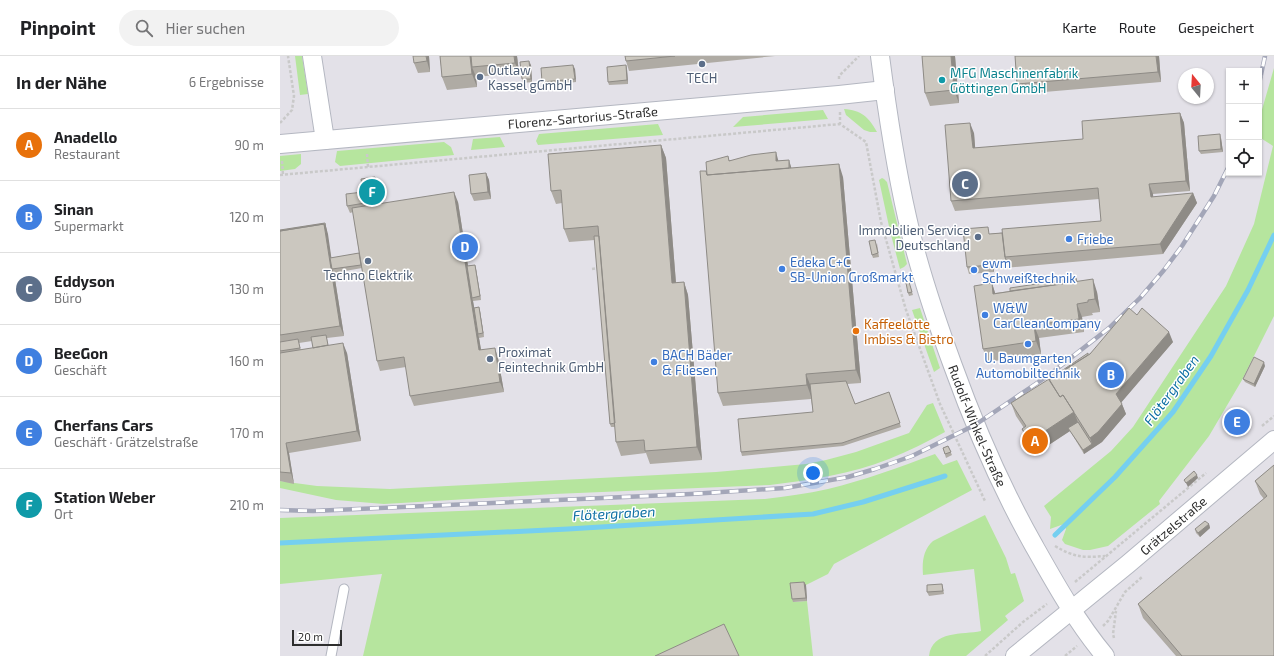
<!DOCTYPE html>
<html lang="de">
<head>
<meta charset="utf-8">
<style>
  body { margin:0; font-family:"Exo 2",sans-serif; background:#f2f2f2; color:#202124 }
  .controls { position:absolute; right:12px; top:12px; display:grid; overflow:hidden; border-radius:0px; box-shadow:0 1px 3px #0004 }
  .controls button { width:36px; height:36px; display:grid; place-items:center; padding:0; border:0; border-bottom:1px solid #e0e0e0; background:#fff; color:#202124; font:20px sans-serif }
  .compass { position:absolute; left:898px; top:12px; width:36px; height:36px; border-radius:50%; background:#fff; box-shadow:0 1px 3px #0004; rotate:342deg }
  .scale { position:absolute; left:12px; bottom:10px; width:50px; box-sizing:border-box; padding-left:4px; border:2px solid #2e2e2e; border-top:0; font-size:11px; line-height:14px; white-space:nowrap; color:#2e2e2e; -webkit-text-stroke:3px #fff; paint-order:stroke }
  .you { position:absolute; left:533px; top:417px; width:14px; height:14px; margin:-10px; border:3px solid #fff; border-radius:50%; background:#1a73e8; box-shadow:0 0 0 6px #1a73e833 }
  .badge { display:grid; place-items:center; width:26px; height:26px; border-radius:50%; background:#4264fb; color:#fff; font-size:13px; font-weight:700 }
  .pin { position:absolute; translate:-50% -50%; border:2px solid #fff; box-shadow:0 1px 4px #0006 }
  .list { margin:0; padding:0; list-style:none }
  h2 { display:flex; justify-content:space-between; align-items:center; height:52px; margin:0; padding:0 16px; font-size:17px }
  h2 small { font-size:13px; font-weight:400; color:#757577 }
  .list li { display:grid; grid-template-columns:26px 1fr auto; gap:12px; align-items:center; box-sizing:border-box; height:72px; padding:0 16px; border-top:1px solid #e0e0e0 }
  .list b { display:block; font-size:15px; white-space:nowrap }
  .list p { margin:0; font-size:13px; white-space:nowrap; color:#757577 }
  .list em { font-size:13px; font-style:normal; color:#757577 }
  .icon { flex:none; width:22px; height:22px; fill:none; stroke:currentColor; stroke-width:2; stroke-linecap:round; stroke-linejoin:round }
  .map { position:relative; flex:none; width:994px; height:600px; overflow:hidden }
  header { display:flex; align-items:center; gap:24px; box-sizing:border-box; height:56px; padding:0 20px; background:#fff; border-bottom:1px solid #e0e0e0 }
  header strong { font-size:19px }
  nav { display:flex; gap:22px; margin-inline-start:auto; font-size:14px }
  .search { width:280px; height:36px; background:#f2f2f2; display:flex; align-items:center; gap:10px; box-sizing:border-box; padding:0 14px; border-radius:22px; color:#757577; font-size:15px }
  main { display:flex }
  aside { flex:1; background:#fff }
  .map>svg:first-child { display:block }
</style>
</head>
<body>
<header>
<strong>Pinpoint</strong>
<div class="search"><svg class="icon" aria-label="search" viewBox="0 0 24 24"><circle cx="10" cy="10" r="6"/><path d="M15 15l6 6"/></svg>Hier suchen</div>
<nav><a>Karte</a><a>Route</a><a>Gespeichert</a></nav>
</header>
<main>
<aside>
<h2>In der Nähe<small>6 Ergebnisse</small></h2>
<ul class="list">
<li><span class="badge" style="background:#e8710a">A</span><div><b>Anadello</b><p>Restaurant</p></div><em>90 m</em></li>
<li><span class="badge" style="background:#3f7fe0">B</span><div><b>Sinan</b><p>Supermarkt</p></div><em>120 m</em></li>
<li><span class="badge" style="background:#5c6f8a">C</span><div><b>Eddyson</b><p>Büro</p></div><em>130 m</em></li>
<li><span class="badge" style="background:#3f7fe0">D</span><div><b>BeeGon</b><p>Geschäft</p></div><em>160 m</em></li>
<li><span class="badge" style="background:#3f7fe0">E</span><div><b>Cherfans Cars</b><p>Geschäft · Grätzelstraße</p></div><em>170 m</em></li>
<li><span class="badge" style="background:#0f9aa8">F</span><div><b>Station Weber</b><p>Ort</p></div><em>210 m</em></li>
</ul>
</aside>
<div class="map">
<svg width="994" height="600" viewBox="0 0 994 600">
  <rect width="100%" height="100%" fill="#efe9e1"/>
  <path fill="#e3e1e8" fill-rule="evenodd" d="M0,0H994V600H0ZM949,15H979V117H949ZM904,18H928V42H904Z"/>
  <path fill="#b6e59e" d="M15,0H22L28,38L20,39Z
    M994,12V260L962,324L929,380L879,445L880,448L828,490L810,494H803L785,488L782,484L786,473L784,468L770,473L771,461L764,450L831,395L853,371L946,230L974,168L993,90L979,81V64Z
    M564,53C581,54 589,61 597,76H590L584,74L566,59Z
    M543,54L548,63L453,71L463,61Z
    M378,68L383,79L258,89L256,85L259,78Z
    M220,81L225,91L191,94L193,83Z
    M164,86L171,91L174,99L60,110L55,106L57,95Z
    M21,98V108L15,113L0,115V100Z
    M602,122L604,123L607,126L627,208L624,211L620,213L610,175L599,124Z
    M640,252L660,312L654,316L632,254Z
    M653,347L665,376C647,386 629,395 609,403C571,418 531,424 490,429L274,438L104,448L56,444L0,432V425L37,430L110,433L436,416L526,408L546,404L576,396L629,377L647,349Z
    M655,398L663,409L677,404L692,434L554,508L548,518L526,529L513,546L527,545L533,600H83L102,518L0,528V462L485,443C506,440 527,438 548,433C585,424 620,411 655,398Z
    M705,459L726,502L731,518L735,517L744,545L725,560L728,564L686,600H649C652,574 683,579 701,575L694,513L643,519C642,506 643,494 653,485Z"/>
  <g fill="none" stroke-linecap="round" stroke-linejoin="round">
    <path stroke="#75cff0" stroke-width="5" d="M775,479L835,421L893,356L931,300L968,234L994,179
      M0,487L288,473L533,458L583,446L665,420"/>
    <g stroke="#b4b7c1" stroke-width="11">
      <path id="lane" d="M51,600L64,533"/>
    </g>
    <g stroke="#b4b7c1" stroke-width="20">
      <g id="street">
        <path d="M32,0L45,84"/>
        <path id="s1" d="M600,0C607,54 615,108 627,161C638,211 655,261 673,310C695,371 721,431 753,488C775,527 796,565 825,600"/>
        <path id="s2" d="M0,88L559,39L605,34"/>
        <path id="s3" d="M735,600L848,508L994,384"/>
      </g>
    </g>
    <path stroke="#c9c9c9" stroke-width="2.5" stroke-dasharray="3 2" stroke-linecap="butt" d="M559,23V20L579,0
      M560,56V68L586,86L601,166L626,254L660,348L705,445
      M0,67L12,54L14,40L8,0
      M87,98L88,111
      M2,105L3,119
      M0,119L560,68
      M312,213L319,212
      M982,370L994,360
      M775,490C794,501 802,502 825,500
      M795,526L926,417
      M823,570L828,565L845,536L862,521
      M834,582L833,578L836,555
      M705,600L743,566L767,548
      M785,600L797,590"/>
    <use href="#lane" stroke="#fff" stroke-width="9"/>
    <use href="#street" stroke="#fff" stroke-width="18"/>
    <g stroke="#a3a6b8" stroke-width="4.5">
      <path id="rail" d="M979,28L985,0
        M0,454L33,455L411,438L505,432L568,421L595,413L632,400L695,369L769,319L829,272L860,242L884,214L902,190L934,140L949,110"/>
    </g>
    <use href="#rail" stroke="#fff" stroke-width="3" stroke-dasharray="9" stroke-linecap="butt"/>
  </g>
  <path fill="#afaba4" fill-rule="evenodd" d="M149,0L150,16L138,17L134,7Z
    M160,0H237L239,17L196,21L197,31L167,34L162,21Z
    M345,0H495L349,15L346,5Z
    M642,0H675L679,47L650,50L645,37Z
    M735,0H879L881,26L741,38L737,28Z
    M251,9L252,26L243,27L242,23Z
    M346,9L347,13L348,28L329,29L328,26Z
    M295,13L296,26L264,30L262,26Z
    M900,57L904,67L910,135L873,138V141L913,137L917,147L883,198L714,213V216L689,218L687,211L710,178L821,165L819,143L675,155L671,145L694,77L695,92L803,83Z
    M941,82L943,96L921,98L919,95Z
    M381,89L386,102L396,227L404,226L408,239L422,404L370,408L366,397L341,400L336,386L335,371H331L330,368L315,184L289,186L284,173L282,147L276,148L271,135Z
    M448,100L449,104L499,105L509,104L511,112L563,121L581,327L567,328L575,348L609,336L621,371L563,390L462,400L461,396L533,356L531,343L443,350L438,337L426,115L427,118Z
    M206,117L209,124L211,143L194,145L191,138Z
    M95,121L98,128L101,147L92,148V149L178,146L188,210L195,209L196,213L201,244L193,245L194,252L199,251L200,255L204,281L199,282L201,294L218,302L224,336L134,350L130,340L126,311L100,315L97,305L82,212L54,217L64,280L47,282L48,289L67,297L81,385L9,397L14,428L0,425V174L45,167L46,170L51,202L79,197L73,156L70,157L67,150L83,136ZM32,285L33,292L21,294L19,287Z
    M597,187L599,201L593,202L592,199Z
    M796,222L797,225L817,236L820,256L812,257L813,259L802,261L804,276L759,282L761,298L708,306L703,293L712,227L715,237L730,235Z
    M629,226L633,239L629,240L628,237Z
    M857,259L893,286L841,346L846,358L822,386L804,398L790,375L755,398L747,386L742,373L744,372L736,360L731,347L808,299Z
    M985,310L975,331L965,326L963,323Z
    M668,390L672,399L666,402L663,392Z
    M994,409V600H896L863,562L858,548L984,443L980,438L975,425Z
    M929,468L930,472L920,481L916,477L915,473Z
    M524,526L526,529L527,545L513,546L512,543Z
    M662,528L663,532L664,538L649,540L647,536Z"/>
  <path fill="#8e8b86" d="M146,0H149L150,16L147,5Z
    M190,0H192V11L196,21L197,31L192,18Z
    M234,0H237L239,17L235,7Z
    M671,0H675L679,47L674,34Z
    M876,0H879L881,26L878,16Z
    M249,5L251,9L252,26L251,23Z
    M293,9L295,13L296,26L295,23Z
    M346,9L347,13L348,28L347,24Z
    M900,57L904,67L910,135L906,125Z
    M690,67L694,77L696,102L693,92Z
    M940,78L941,82L943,96L941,93Z
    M381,89L386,102L397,240L392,227Z
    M496,96L499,107L496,105Z
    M509,104L512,114L510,115Z
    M559,108L563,121L581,327L576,314Z
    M206,117L209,124L211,143L208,136Z
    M95,121L98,128L101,147L98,140Z
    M869,128L873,138L874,151L871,141Z
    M174,136L178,146L193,242H192L193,245L199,278H198L199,282L203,305L199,294Z
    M913,137L917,147L883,198L880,188Z
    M45,167L48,178L53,213H52L54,217L64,280L60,270L44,168Z
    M711,206L714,213V216L711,209Z
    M195,209L196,213L201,244L200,240Z
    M813,223L817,236L820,256L815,243Z
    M404,226L408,239L422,404L417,391Z
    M712,227L716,240L713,238Z
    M797,248L802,261L804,276L799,263Z
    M199,251L200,255L204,281L203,277Z
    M754,269L759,282L761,298L756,285Z
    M889,276L893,286L840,348L836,338Z
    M63,287L67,297L81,385L77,375Z
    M215,292L218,302L224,336L220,326Z
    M984,306L985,310L975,331L974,328Z
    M526,318L531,331L532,343L527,329Z
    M842,348L846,358L822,386L804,398L803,394L812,388L810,382Z
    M794,356L799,369L788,372L790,375L755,398L750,385Z
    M6,387L9,397L14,428L11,417Z
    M917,419L918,422L908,431L906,427Z
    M929,468L930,472L920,481L918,477Z
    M524,526L526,529L527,545L526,542Z"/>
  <path fill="#cbc7bf" stroke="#8e8b86" d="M133,0H146L147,5L134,7Z
    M160,0H190L192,18L162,21Z
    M191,0H234L235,7L192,11Z
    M345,0H395L346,5Z
    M642,0H671L674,34L645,37Z
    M735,0H876L878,16L737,28Z
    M249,5L251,23H242L240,6Z
    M293,9L295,23L262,26L261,12Z
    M346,9L347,24L328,26L327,11Z
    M900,57L906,125L869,128L871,141L913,137L880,188L725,201L722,173L821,165L818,132L671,145L665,69L690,67L693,92L803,83L802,65Z
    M940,78L941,93L919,95L918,80Z
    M381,89L392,227L404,226L417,391L365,395L364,384L336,386L318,170L284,173L281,134L271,135L268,98Z
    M496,96V105L509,104V112L427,119L426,106L448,100L449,105L471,99Z
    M559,108L576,314L526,318L527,329L438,337L420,115H426L427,119Z
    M206,117L208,136L191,138L189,119Z
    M95,121L98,140L90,141L91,146L67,150L66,138L83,136L81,123Z
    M174,136L199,294L215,292L220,326L130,340L124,301L97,305L72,152Z
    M45,167L46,175L44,168L0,175V174Z
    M44,168L60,270L0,279V175Z
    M708,171L709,178L722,177L725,201L726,205L711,206V209L687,211L683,173Z
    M314,180H319L335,367L330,368Z
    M595,184L598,197L592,199L589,185Z
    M79,197L81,209L52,213L50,202Z
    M195,209L200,240L192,242L187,210Z
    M796,222L797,226L730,235V232Z
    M813,223L815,243L808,244V246L797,248L799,263L754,269L756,285L703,293L694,230L712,227L713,238Z
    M629,226L632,236L628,237L626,227Z
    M199,251L203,277L198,278L194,252Z
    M849,252L857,259L862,252L889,276L836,338L842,348L818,376L810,382L783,339L780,341L769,324L810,298Z
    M46,279L48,289L33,292L31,281Z
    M18,283L20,292L0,295V286Z
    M63,287L77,375L6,387L11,417L0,416V297Z
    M808,297V299L774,320Z
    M974,301L984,306L974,328L963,323Z
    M769,323L780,341L783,339L794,356L750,385L742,373L746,370L731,347Z
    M566,325L575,348L609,336L620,367L562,387L461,396L458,363L533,356L530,328Z
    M798,366L812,388L803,394L788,372Z
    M668,390L671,396L665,398L663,392Z
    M994,409V600H902L858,548L987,440L975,425Z
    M914,415L917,419L906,427L904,424Z
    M925,465L929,468L918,477L915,473Z
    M524,526L526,542L512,543L510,527Z
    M662,528L663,535L647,536V529Z
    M444,568L459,600H375Z"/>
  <g fill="#5c6f8a" stroke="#fff" stroke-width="1.5">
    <circle cx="422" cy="8" r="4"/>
    <circle cx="200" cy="21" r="4"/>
    <circle cx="698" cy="181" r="4"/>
    <circle cx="88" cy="205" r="4"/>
    <circle cx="210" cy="303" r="4"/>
  </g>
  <circle fill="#0f9aa8" stroke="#fff" stroke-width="1.5" cx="662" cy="24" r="4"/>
  <g fill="#3f7fe0" stroke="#fff" stroke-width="1.5">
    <circle cx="789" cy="183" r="4"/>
    <circle cx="502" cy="213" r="4"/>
    <circle cx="694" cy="214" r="4"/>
    <circle cx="705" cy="259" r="4"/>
    <circle cx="748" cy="288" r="4"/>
    <circle cx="374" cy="306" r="4"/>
  </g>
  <circle fill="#e8710a" stroke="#fff" stroke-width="1.5" cx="576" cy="275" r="4"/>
  <g text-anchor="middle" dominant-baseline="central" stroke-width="3" stroke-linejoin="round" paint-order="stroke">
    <g font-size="13" fill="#4e5e75" stroke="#fff" text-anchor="start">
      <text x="208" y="14">Outlaw<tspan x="208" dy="15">Kassel gGmbH</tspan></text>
      <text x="422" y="22" text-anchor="middle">TECH</text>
      <text x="690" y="174" text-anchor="end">Immobilien Service<tspan x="690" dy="15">Deutschland</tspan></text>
      <text x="88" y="219" text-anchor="middle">Techno Elektrik</text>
      <text x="218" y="296">Proximat<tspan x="218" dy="15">Feintechnik GmbH</tspan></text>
    </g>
    <g font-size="13" fill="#0d838f" stroke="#fff" text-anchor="start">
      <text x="670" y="17">MFG Maschinenfabrik<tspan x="670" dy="15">Göttingen GmbH</tspan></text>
    </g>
    <g font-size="13" fill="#2e2e2e" stroke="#fff">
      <text stroke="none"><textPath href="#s2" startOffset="304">Florenz-Sartorius-Straße</textPath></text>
      <text stroke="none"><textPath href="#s1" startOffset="384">Rudolf-Winkel-Straße</textPath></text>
      <text stroke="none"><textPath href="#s3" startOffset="205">Grätzelstraße</textPath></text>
    </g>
    <g font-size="13" fill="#366cbe" stroke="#fff" text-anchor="start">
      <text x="797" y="183">Friebe</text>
      <text x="510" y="206">Edeka C+C<tspan x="510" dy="15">SB-Union Großmarkt</tspan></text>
      <text x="702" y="207">ewm<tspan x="702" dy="15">Schweißtechnik</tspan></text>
      <text x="713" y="252">W&amp;W<tspan x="713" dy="15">CarCleanCompany</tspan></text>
      <text x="382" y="299">BACH Bäder<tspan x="382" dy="15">&amp; Fliesen</tspan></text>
      <text x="748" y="302" text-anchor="middle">U. Baumgarten<tspan x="748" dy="15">Automobiltechnik</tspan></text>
    </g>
    <g font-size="13" fill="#c56008" stroke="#fff" text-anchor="start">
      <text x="584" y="268">Kaffeelotte<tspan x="584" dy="15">Imbiss &amp; Bistro</tspan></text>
    </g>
    <g font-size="14" font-style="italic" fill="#0d6fa3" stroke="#fff">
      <text transform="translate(891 334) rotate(-54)">Flötergraben</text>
      <text transform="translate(334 457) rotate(-3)">Flötergraben</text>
    </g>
  </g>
</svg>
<div class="controls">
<button>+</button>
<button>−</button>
<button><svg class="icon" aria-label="locate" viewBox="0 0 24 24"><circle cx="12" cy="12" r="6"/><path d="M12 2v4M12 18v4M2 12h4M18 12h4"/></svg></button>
</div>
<svg class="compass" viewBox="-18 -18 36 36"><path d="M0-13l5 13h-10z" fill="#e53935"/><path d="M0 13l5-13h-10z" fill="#757577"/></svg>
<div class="scale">20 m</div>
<div class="you"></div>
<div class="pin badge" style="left:755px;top:385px;background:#e8710a">A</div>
<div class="pin badge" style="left:831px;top:319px;background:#3f7fe0">B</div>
<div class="pin badge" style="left:685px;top:128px;background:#5c6f8a">C</div>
<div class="pin badge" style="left:185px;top:191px;background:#3f7fe0">D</div>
<div class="pin badge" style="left:957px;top:366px;background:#3f7fe0">E</div>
<div class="pin badge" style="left:92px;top:136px;background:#0f9aa8">F</div>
</div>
</main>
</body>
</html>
